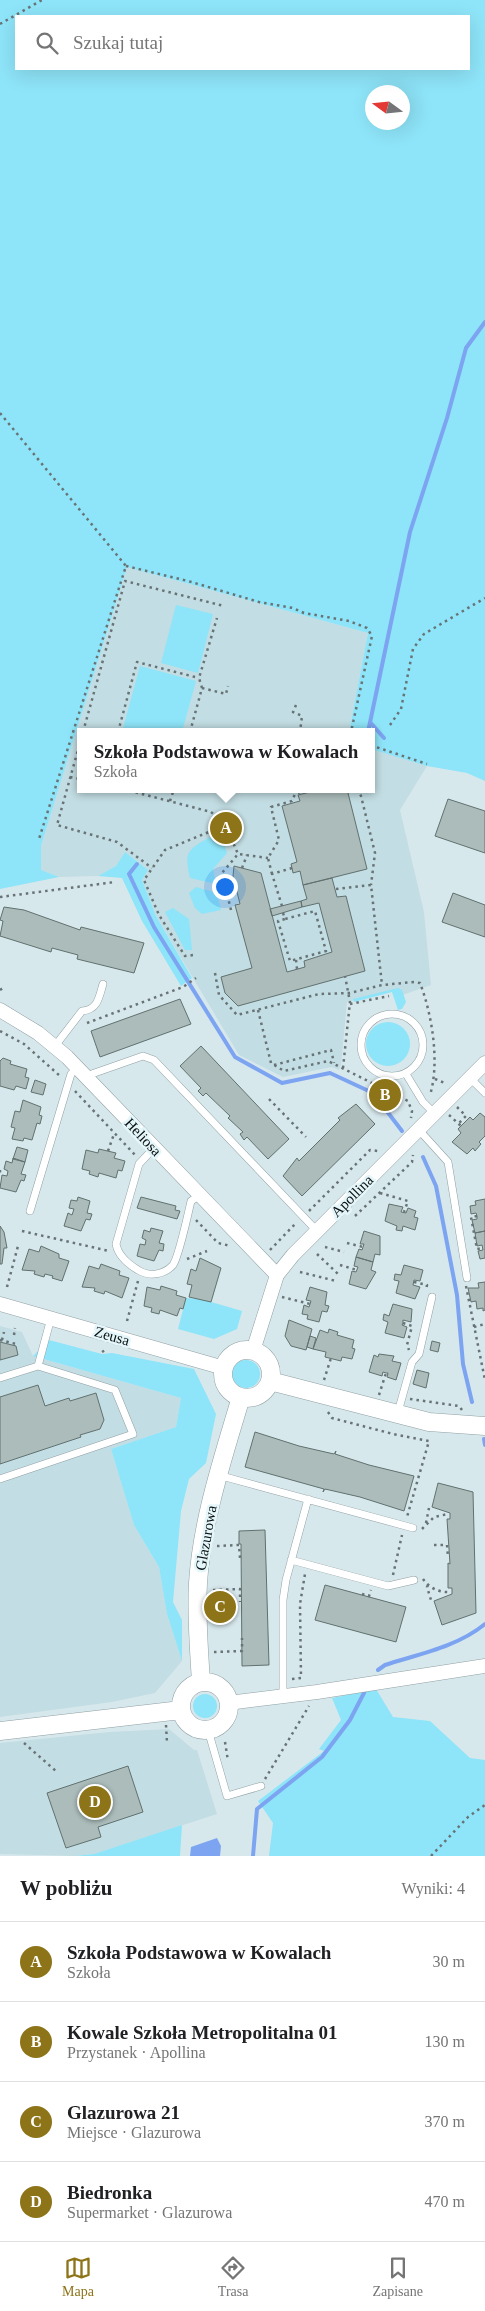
<!DOCTYPE html>
<html lang="pl">
<head>
<meta charset="utf-8">
<style>
  body { margin:0; font-family:"Times New Roman",serif; background:#f2f2f2; color:#202124 }
  .compass { position:absolute; left:365px; top:85px; width:45px; height:45px; border-radius:50%; background:#fff; box-shadow:0 5px 20px #0002; rotate:285deg }
  .you { position:absolute; left:224px; top:886px; width:18px; height:18px; margin:-12px; border:4px solid #fff; border-radius:50%; background:#1a73e8; box-shadow:0 0 0 8px #1a73e833 }
  .badge { display:grid; place-items:center; width:32px; height:32px; border-radius:50%; background:#8d7418; color:#fff; font-size:16px; font-weight:700 }
  .pin { position:absolute; translate:-50% -50%; border:2px solid #fff; box-shadow:0 1px 5px #0006 }
  .popup { position:absolute; left:77px; top:728px; width:298px; height:65px; box-sizing:border-box; display:grid; place-content:center; border-radius:0px; background:#fff; filter:drop-shadow(0 1px 4px #0005); font-size:16px; white-space:nowrap; color:#757577 }
  .popup b { font-size:19px; color:#202124 }
  .popup::after { content:''; position:absolute; left:50%; top:100%; margin-left:-10px; border:10px solid transparent; border-top-color:#fff }
  .list { margin:0; padding:0; list-style:none }
  h2 { display:flex; justify-content:space-between; align-items:center; height:65px; margin:0; padding:0 20px; font-size:21px }
  h2 small { font-size:16px; font-weight:400; color:#757577 }
  .list li { display:grid; grid-template-columns:32px 1fr auto; gap:15px; align-items:center; box-sizing:border-box; height:80px; padding:0 20px; border-top:1px solid #e0e0e0 }
  .list b { display:block; font-size:19px; white-space:nowrap }
  .list p { margin:0; font-size:16px; white-space:nowrap; color:#757577 }
  .list em { font-size:16px; font-style:normal; color:#757577 }
  .icon { flex:none; width:28px; height:28px; fill:none; stroke:currentColor; stroke-width:2; stroke-linecap:round; stroke-linejoin:round }
  .map { position:relative; flex:none; width:485px; height:1856px; overflow:hidden }
  .search { position:absolute; background:#fff; box-shadow:0 5px 20px #0002; left:15px; right:15px; top:15px; height:55px; display:flex; align-items:center; gap:12px; box-sizing:border-box; padding:0 18px; border-radius:0px; color:#757577; font-size:19px }
  .sheet { height:385px; background:#fff }
  nav { display:flex; justify-content:space-around; align-items:center; box-sizing:border-box; height:70px; border-top:1px solid #e0e0e0; background:#fff; font-size:14px; color:#757577 }
  nav a { display:grid; justify-items:center; gap:2px }
  nav .on { color:#8d7418 }
  .map>svg:first-child { display:block }
</style>
</head>
<body>
<div class="map">
<svg width="485" height="1856" viewBox="0 0 485 1856">
  <rect width="100%" height="100%" fill="#d7e8ed"/>
  <path fill="#c2dde3" d="M127,567L368,633L349,732H81V789H371L372,748L427,766L400,810L424,912L431,985L394,998L392,991L347,1002L341,1065L339,1070L332,1067L283,1077L239,1055L156,916L142,880L148,870L125,852L116,866L98,876L59,877L40,870L41,846Z
    M0,1326L22,1332L33,1356L181,1398L176,1427L111,1449L134,1525L159,1567L167,1614L182,1661L155,1693L112,1702L0,1717Z
    M169,1729L194,1750H197L217,1814L94,1854L75,1856L0,1854V1743L109,1732Z"/>
  <path fill="#8ee4f8" fill-rule="evenodd" d="M0,0H485V781L467,773L427,766L371,749V732H349L368,633L127,567L41,846V870L59,877L0,889ZM16,16H469V69H16ZM372,92H402V122H372Z
    M176,605L213,614L198,673L161,663Z
    M140,666L196,681L182,732H122Z
    M210,837L224,844L227,853L213,869L216,884L190,878C184,852 187,850 210,837Z
    M125,852L148,870L142,880L156,916L192,978L181,986L142,921L122,878L98,876L116,866Z
    M196,887L217,893L221,910L202,914L195,908L189,893Z
    M173,908L189,919L192,950H185L165,912Z
    M398,988L402,990L406,1002L402,1009L398,1010L392,992L354,1002L353,999Z
    M366 1044a22 22 0 1 1 44 0a22 22 0 1 1-44 0Z
    M186,1298L201,1299L242,1311L237,1329L214,1339L178,1329Z
    M49,1340L102,1354L112,1353L194,1369L216,1414L206,1463L189,1479L181,1511L173,1602L182,1620V1661L167,1614L159,1567L134,1525L111,1449L176,1427L181,1398L33,1356Z
    M232 1374a14 14 0 1 1 28 0a14 14 0 1 1-28 0Z
    M376,1689L393,1717L430,1721L470,1758L485,1760V1856H269L273,1823L258,1801L324,1751L319,1749L341,1720L332,1698Z
    M193 1706a12 12 0 1 1 24 0a12 12 0 1 1-24 0Z
    M182,1825L180,1856H75L94,1854Z"/>
  <path fill="#7da4f1" d="M217,1838L221,1846L220,1856H190L191,1847Z"/>
  <g fill="none" stroke-linecap="round" stroke-linejoin="round">
    <path stroke="#7da4f1" stroke-width="4" d="M370,722L384,738
      M368,732L410,532L447,418L466,348L485,322
      M137,864L129,874L154,927L235,1057L282,1083L330,1073L373,1093L402,1131
      M423,1157L436,1186L457,1295L463,1364L472,1402
      M484,1439L485,1445
      M378,1670L385,1665C419,1654 457,1647 485,1624
      M253,1856L257,1809L322,1757L350,1720L366,1689"/>
  </g>
  <path fill="#abbcbb" stroke="#61716f" d="M322,789H347L367,869L303,885L300,871L293,873L292,868L291,864L297,862L282,806L300,801L298,795Z
    M448,799L485,811V853L435,836Z
    M234,866L261,873L287,972L305,967L304,961L332,952L319,903L302,907L301,901L307,899L303,885L332,878L337,897L346,896L365,971L238,1006L225,993L221,977L252,968L235,905L240,904L233,876Z
    M453,893L485,905V937L442,922Z
    M301,901L302,907L272,916L270,909Z
    M4,907L24,910L80,930L81,927L144,943L134,973L77,959L78,955L52,948L51,952L0,936L3,921L0,920Z
    M180,999L191,1024L100,1057L91,1031Z
    M201,1046L289,1139L268,1159L247,1137L244,1140L240,1134L243,1132L228,1118L230,1116L206,1093L203,1096L198,1091L201,1088L180,1066Z
    M3,1058L11,1061L10,1064L27,1069L25,1077L29,1078L26,1089L16,1086L14,1090L0,1086V1061Z
    M35,1080L46,1084L43,1095L31,1092Z
    M23,1100L41,1107L39,1115L42,1116L40,1124L37,1123L32,1140L24,1138L23,1141L12,1139L15,1128L11,1127L15,1111L20,1112Z
    M356,1104L375,1124L302,1196L283,1176L297,1158L299,1161L340,1120L338,1118Z
    M480,1113L485,1117V1136L479,1142L481,1144L475,1151L473,1148L467,1154L452,1142L461,1133L458,1129L470,1117L473,1120Z
    M17,1147L28,1150L25,1162L13,1159Z
    M99,1149L116,1153L114,1158L125,1161L122,1171L118,1170L116,1178L99,1173L98,1177L89,1174L90,1171L82,1169L86,1150L98,1153Z
    M13,1158L25,1162L21,1174L26,1175L24,1181L21,1180L16,1192L0,1188L2,1175L7,1176L8,1171L4,1169L6,1161L12,1163Z
    M78,1197L90,1201L87,1213L92,1214L90,1220L86,1219L81,1231L64,1226L68,1213L72,1215L74,1209L69,1208L71,1200L77,1201Z
    M141,1197L176,1206L175,1210L180,1211L177,1219L137,1208Z
    M485,1199V1231L475,1233L472,1220L477,1219V1216L476,1213L471,1214L470,1206L476,1205L475,1201Z
    M389,1204L403,1207L401,1212L406,1213L408,1208L416,1211L414,1217L418,1218L415,1230L403,1226L402,1231L396,1230L397,1226L385,1221Z
    M0,1226L4,1232L7,1248H4L2,1264H0Z
    M151,1228L163,1231L159,1243L164,1244L163,1251L159,1250L154,1261L137,1256L140,1244L145,1245L146,1240L142,1238L144,1230L150,1232Z
    M364,1231L380,1236V1255L375,1254L373,1262L356,1257L359,1249L362,1250L364,1244H360Z
    M485,1231V1258L480,1259L478,1251L483,1250L482,1245L477,1246L475,1233Z
    M41,1246L59,1254V1258L69,1261L62,1281L52,1278L53,1276L45,1274L44,1277L34,1274L35,1271L22,1270L29,1249L39,1252Z
    M356,1257L373,1262L371,1270L376,1272L366,1289L349,1284L352,1271L356,1272L358,1267L354,1266Z
    M200,1258L221,1268L211,1302L189,1297L192,1285L187,1284L191,1269L196,1271Z
    M101,1264L120,1271L119,1275L129,1278L122,1298L105,1291L104,1294L94,1291L95,1288L82,1287L89,1266L99,1269Z
    M404,1265L423,1270L420,1281L414,1280L413,1285L420,1287L415,1299L396,1293L399,1281L394,1280L395,1274L401,1275Z
    M485,1282V1310L483,1311V1308L477,1309L476,1301L471,1302L468,1288H479L478,1283Z
    M161,1286L177,1291L176,1295L186,1298L183,1309L180,1308L177,1316L160,1310L159,1314L151,1312L152,1308L144,1306L147,1287L160,1290Z
    M310,1287L327,1292L325,1305L329,1306L327,1312L322,1311L319,1322L307,1319L308,1315L302,1314L304,1305L309,1307L311,1301L306,1300Z
    M393,1304L412,1309L411,1322L403,1320V1323L402,1325L407,1327L404,1338L385,1333L388,1322L383,1320L384,1314L389,1316Z
    M289,1320L312,1329L306,1350L291,1346L285,1336Z
    M329,1329L338,1332L337,1335L354,1340L352,1348L355,1349L352,1359L342,1357L341,1361L325,1357L326,1352L313,1349L320,1330L328,1333Z
    M310,1336L316,1338L313,1349L307,1347Z
    M432,1341L440,1343L438,1352L430,1350Z
    M0,1342L16,1346L18,1355L0,1360Z
    M379,1354L394,1356L392,1361L401,1363L396,1380L387,1377L388,1373H386L383,1372L382,1376L369,1372L374,1355L378,1357Z
    M417,1370L429,1373L426,1388L413,1384Z
    M38,1385L45,1406L69,1398L70,1401L96,1393L104,1420L100,1429L80,1435L81,1437L0,1464V1397Z
    M255,1432L299,1446L334,1454L336,1451L335,1454L369,1465L414,1476L404,1511L360,1497L325,1489L323,1492L324,1489L245,1467Z
    M438,1483L473,1492L476,1613L442,1625L434,1601L452,1594V1588H448V1563L450,1564L447,1519H450V1513L432,1507Z
    M265,1530L269,1665L242,1666L241,1544H239V1531Z
    M325,1585L406,1607L396,1642L315,1620Z
    M128,1766L143,1812L98,1827L101,1837L66,1848L47,1793Z"/>
  <g fill="none" stroke-linecap="round" stroke-linejoin="round">
    <g stroke="#90a0a4" stroke-width="8">
      <path id="service" d="M361 1045a31 31 0 1 1 62 0a31 31 0 1 1-62 0Z
        M55,1046L82,1011C98,1010 99,997 103,984
        M406,1074L423,1102L435,1114
        M86,1076L143,1056L154,1060L317,1231
        M470,1078L485,1093
        M419,1130L448,1162L467,1278
        M154,1148L139,1164L116,1244C118,1255 128,1264 138,1270C149,1277 164,1275 173,1265C179,1256 188,1214 191,1201L199,1196
        M30,1211L71,1074L78,1067
        M38,1366L51,1318
        M0,1378L38,1366L115,1390L133,1434L0,1479
        M398,1412L412,1362L419,1354L432,1297
        M218,1475L413,1528
        M291,1560L388,1586L414,1580
        M283,1696V1600L286,1580L308,1499
        M208,1730L227,1796L261,1786"/>
    </g>
    <g stroke="#90a0a4" stroke-width="15">
      <path id="minor" d="M0,1010L38,1033L67,1057L277,1275
        M0,1304L224,1368
        M253,1351L277,1275L293,1255L485,1063
        M228,1703L317,1692L485,1666"/>
    </g>
    <g stroke="#90a0a4" stroke-width="19">
      <path id="tertiary" d="M223 1374a24 24 0 1 1 48 0a24 24 0 1 1-48 0Z
        M270,1381L429,1422L485,1426
        M201,1682C199,1649 196,1616 198,1583C202,1520 223,1458 241,1397
        M181 1706a24 24 0 1 1 48 0a24 24 0 1 1-48 0Z
        M0,1731L181,1710"/>
    </g>
    <path stroke="#687376" stroke-width="2.5" stroke-dasharray="2.5 4" stroke-linecap="butt" d="M0,24L42,0
      M0,413L126,566L39,839
      M126,566L188,581L259,602L293,608L304,613L349,621L367,628L372,636L351,732
      M202,688L226,694L228,686
      M296,705L293,712L302,716L300,732
      M390,725L401,709L413,649L424,634L485,598
      M83,732L125,581L224,606
      M118,732L137,662L199,678
      M190,732L202,688L199,678L217,618
      M81,739L57,825L117,842L152,868
      M371,747L373,746L427,764
      M70,777L81,779
      M123,789L211,812L226,825L165,850L144,880L159,915L185,956L194,955
      M357,789L361,796L375,853L371,885
      M170,801L174,789
      M226,826L238,854L268,858
      M242,868L247,855
      M272,874L268,858L279,840L271,807L292,801L295,794L308,789
      M336,889L371,885L382,985
      M0,897L115,882
      M282,906L272,874L292,868
      M231,910L222,873L238,854
      M283,913L285,919L278,921L290,961L326,951L315,911L285,919
      M296,960L297,969
      M215,973L219,995L237,1015L319,994L350,993L382,985L414,982L420,983C432,1014 440,1063 430,1095
      M0,990L3,988
      M350,1004L389,996
      M258,1010L271,1063L284,1071L328,1061L408,1101L412,1111L411,1118
      M87,1023L183,987L196,978
      M0,1031L24,1044L60,1076
      M274,1065L331,1050L334,1063
      M343,1068L350,1002L345,976
      M435,1079L447,1084
      M75,1091L136,1156
      M269,1099L306,1137
      M457,1107L466,1116L458,1124
      M449,1115L461,1126
      M108,1151L114,1134
      M0,1170V1176
      M380,1193L408,1201L404,1212
      M309,1211L370,1150L378,1151
      M355,1216L412,1162L413,1155
      M477,1216L471,1217L477,1249L483,1248
      M196,1220L218,1243L231,1246
      M22,1231L109,1251
      M347,1243L363,1247
      M325,1247L344,1252
      M270,1250L296,1223
      M317,1254L338,1274
      M187,1259L207,1251
      M340,1265L357,1270
      M300,1272L336,1281
      M414,1282L427,1285L426,1290
      M466,1286L485,1380
      M7,1287L18,1246
      M282,1297L310,1304
      M127,1321L138,1281
      M403,1323L412,1326L407,1345L409,1350
      M474,1327L485,1324
      M14,1335L15,1328
      M0,1340L16,1344
      M2,1340L4,1332
      M102,1352L107,1349
      M324,1380L331,1358
      M379,1395L386,1373
      M410,1399L459,1406L462,1410
      M328,1412L332,1418L393,1434L429,1441L407,1517
      M426,1523L429,1508
      M422,1529L434,1517L448,1514
      M434,1545H447L448,1557
      M217,1546L239,1545L240,1558
      M393,1575L402,1535
      M423,1579C429,1588 440,1593 451,1592
      M428,1585L427,1587L431,1600
      M213,1590L240,1589V1602
      M362,1594L369,1596L371,1590
      M214,1652L242,1651V1638
      M292,1679L301,1678L300,1604L305,1574
      M166,1725L167,1743
      M225,1742L228,1761
      M24,1743L57,1772
      M265,1779L309,1706
      M431,1856L468,1817L485,1805"/>
    <use href="#service" stroke="#fff" stroke-width="7"/>
    <use href="#minor" stroke="#fff" stroke-width="14"/>
    <use href="#tertiary" stroke="#fff" stroke-width="18"/>
  </g>
  <g text-anchor="middle" dominant-baseline="central" stroke-width="5" stroke-linejoin="round" paint-order="stroke">
    <g font-size="15" fill="#090f10" stroke="#e4f6fa">
      <text transform="translate(143 1137) rotate(47)">Heliosa</text>
      <text transform="translate(352 1196) rotate(-45)">Apollina</text>
      <text transform="translate(112 1336) rotate(16)">Zeusa</text>
      <text transform="translate(206 1538) rotate(-80)">Glazurowa</text>
    </g>
  </g>
</svg>
<svg class="compass" viewBox="-18 -18 36 36"><path d="M0-13l5 13h-10z" fill="#e53935"/><path d="M0 13l5-13h-10z" fill="#757577"/></svg>
<div class="you"></div>
<div class="pin badge" style="left:226px;top:828px">A</div>
<div class="popup"><b>Szkoła Podstawowa w Kowalach</b>Szkoła</div>
<div class="pin badge" style="left:385px;top:1095px">B</div>
<div class="pin badge" style="left:220px;top:1607px">C</div>
<div class="pin badge" style="left:95px;top:1802px">D</div>
<div class="search"><svg class="icon" aria-label="search" viewBox="0 0 24 24"><circle cx="10" cy="10" r="6"/><path d="M15 15l6 6"/></svg>Szukaj tutaj</div>
</div>
<section class="sheet">
<h2>W pobliżu<small>Wyniki: 4</small></h2>
<ul class="list">
<li><span class="badge">A</span><div><b>Szkoła Podstawowa w Kowalach</b><p>Szkoła</p></div><em>30 m</em></li>
<li><span class="badge">B</span><div><b>Kowale Szkoła Metropolitalna 01</b><p>Przystanek · Apollina</p></div><em>130 m</em></li>
<li><span class="badge">C</span><div><b>Glazurowa 21</b><p>Miejsce · Glazurowa</p></div><em>370 m</em></li>
<li><span class="badge">D</span><div><b>Biedronka</b><p>Supermarket · Glazurowa</p></div><em>470 m</em></li>
</ul>
</section>
<nav>
<a class="on"><svg class="icon" aria-label="map" viewBox="0 0 24 24"><path d="M3 6l6-2 6 2 6-2v14l-6 2-6-2-6 2zM9 4v14M15 6v14"/></svg>Mapa</a>
<a><svg class="icon" aria-label="directions" viewBox="0 0 24 24"><path d="M12 3l9 9-9 9-9-9zM9 14v-3h6M13 9l2 2-2 2"/></svg>Trasa</a>
<a><svg class="icon" aria-label="saved" viewBox="0 0 24 24"><path d="M7 4h10v16l-5-4-5 4z"/></svg>Zapisane</a>
</nav>
</body>
</html>
